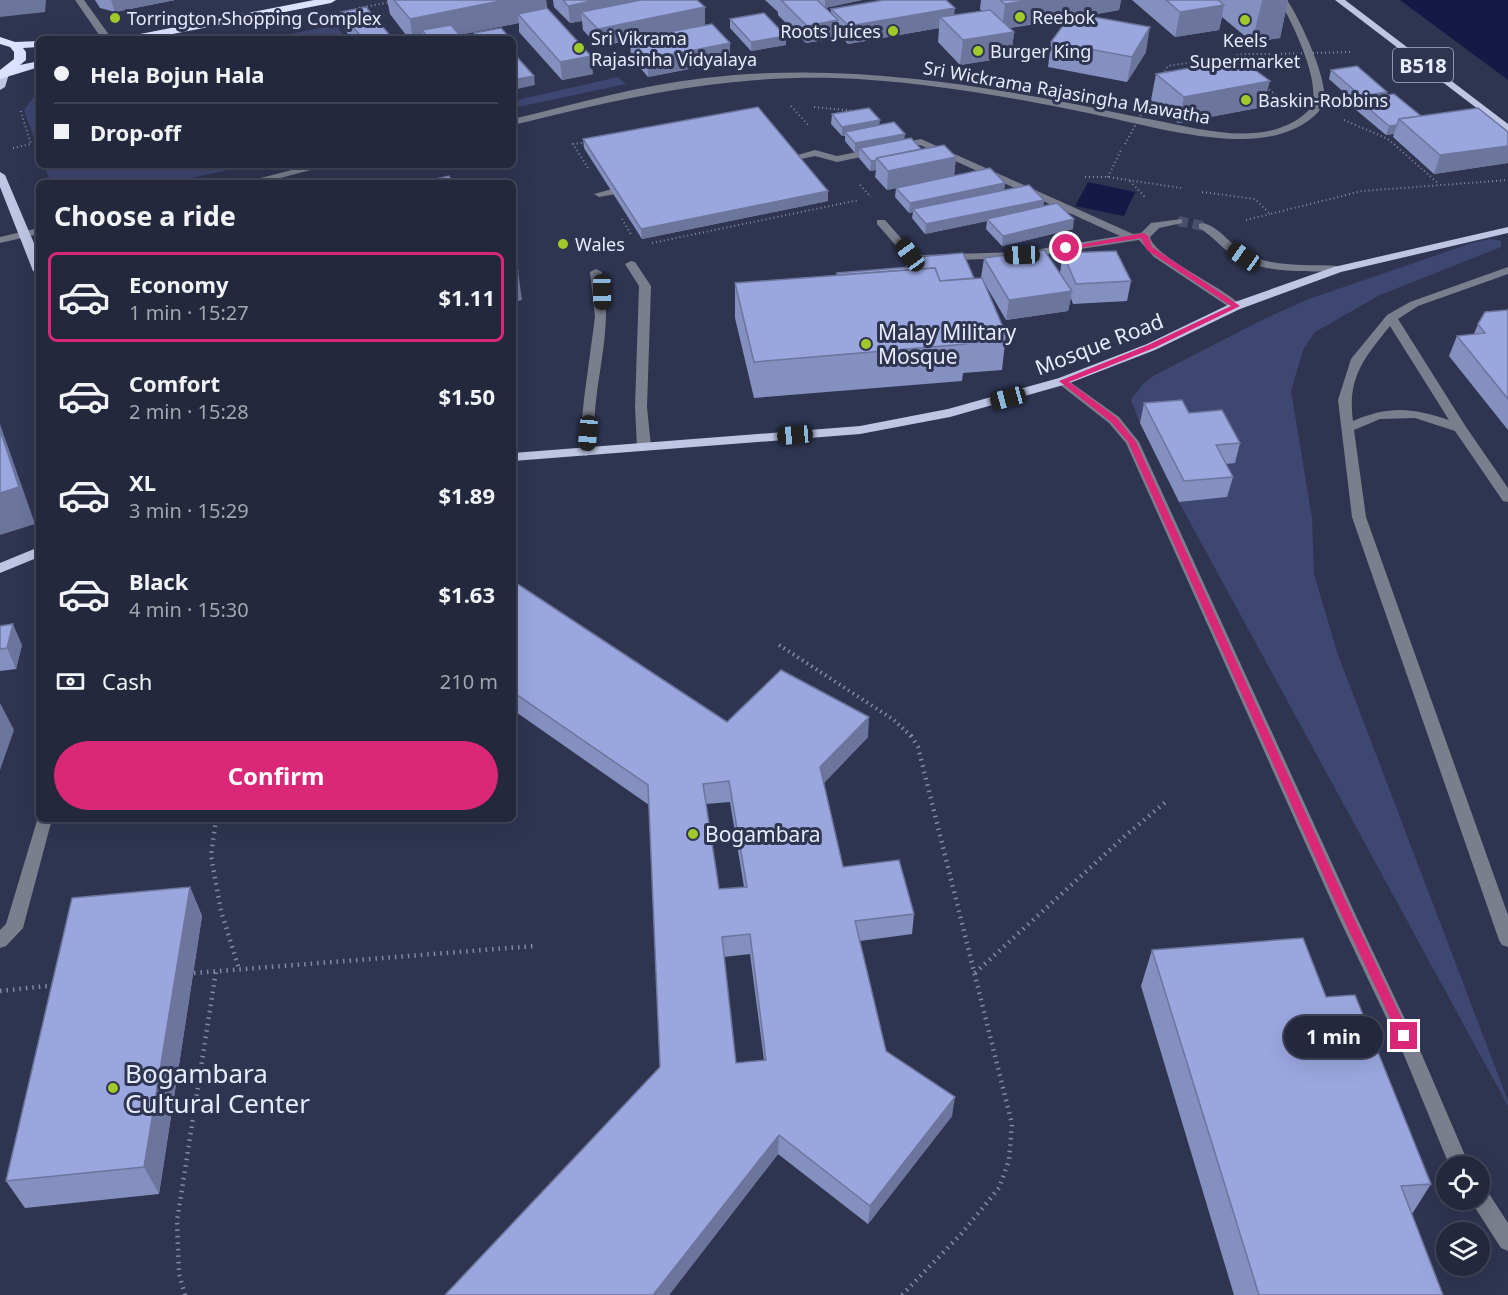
<!DOCTYPE html>
<meta charset="utf-8">
<style>
body{margin:0;font-family:"Noto Sans",sans-serif;background:#2b3044;color:#f1f3f6;height:100vh;display:flex;flex-direction:column;font-size:22px;white-space:nowrap}
*{box-sizing:border-box;margin:0}
p{font-size:20px;color:#a3a6b0}
.icon{flex:none;width:33px;height:33px;fill:none;stroke:currentColor;stroke-width:2;stroke-linecap:round;stroke-linejoin:round}
.map{position:relative;flex:1;overflow:hidden}
.drawer{position:absolute;left:36px;top:180px;width:480px;height:642px;display:flex;flex-direction:column;background:#23283d;border-radius:9px;box-shadow:0 6px 24px #0002,0 0 0 2px #404457}
.drawer>*{flex:none}
.banner{position:absolute;left:36px;top:36px;width:480px;height:132px;border-radius:9px;box-shadow:0 6px 24px #0002,0 0 0 2px #404457;display:grid;align-content:center;height:132px;padding:0 18px;background:#23283d}
.fabs{position:absolute;left:1436px;top:1156px;display:grid;gap:12px}
.fabs a{display:grid;place-items:center;width:54px;height:54px;border-radius:50%;background:#23283d;box-shadow:0 6px 24px #0002,0 0 0 2px #404457;font-size:30px}
.end{position:absolute;width:27px;height:27px;margin:-14px;border:8px solid #db2777;background:#fff;box-shadow:0 0 0 3px #fff}
.from{border-radius:50%}
.bubble{position:absolute;height:42px;border-radius:21px;background:#23283d;box-shadow:0 6px 24px #0002,0 0 0 2px #404457;font-size:20px;font-weight:700;line-height:42px;text-align:center}
.car{position:absolute;width:18px;height:36px;margin:-18px -9px;border-radius:8px;box-shadow:0 0 4px 2px #0007;background:linear-gradient(#222 24%,#8ab4d8 0 40%,#222 0 76%,#8ab4d8 0 86%,#222 0)}
.banner b{display:flex;align-items:center;gap:21px;height:57px;font-size:22px}
.banner b+b{border-top:2px solid #404457}
.banner i{width:15px;height:15px;background:#f1f3f6}
ul{padding:0;list-style:none}
li{display:flex;align-items:center;gap:18px;height:90px;margin:0 12px 9px;padding:0 6px;border:3px solid transparent;border-radius:9px}
li div{flex:1}
li b{display:block;font-size:22px}
li em{font-style:normal;font-weight:700}
li.current{border-color:#db2777}
li>.icon{width:54px;height:54px;stroke-width:1.5}
h2{padding:0 18px;font-size:27px;line-height:72px}
.pay{display:flex;align-items:center;gap:15px;height:66px;padding:0 18px;font-size:22px}
.pay p{margin-inline-start:auto}
.button{display:flex;gap:12px;margin-top:auto;padding:12px 18px}
.button a{flex:1;height:69px;border-radius:36px;background:#db2777;color:#fff;font-size:24px;font-weight:700;line-height:69px;text-align:center}
.map>svg:first-child{display:block}
.green{fill:#3e4772}
.water{fill:#141945}
.lines{fill:none;stroke-linecap:round;stroke-linejoin:round}
.minor-tunnel{stroke:#4a506b;stroke-width:10;stroke-dasharray:10 5;stroke-linecap:butt}
.path-far2{stroke:#848aa1;stroke-width:2;stroke-dasharray:1 3;stroke-linecap:butt}
.path-far1{stroke:#848aa1;stroke-width:4;stroke-dasharray:1.5 4;stroke-linecap:butt}
.path{stroke:#848aa1;stroke-width:4.5;stroke-dasharray:1.5 5;stroke-linecap:butt}
.minor{fill:#7b7f8d;fill-rule:evenodd}
.major{fill:#bec6e3;fill-rule:evenodd}
.highway{fill:#dbe2ff;fill-rule:evenodd}
.path-bridge{stroke:#848aa1;stroke-width:2;stroke-dasharray:1 3;stroke-linecap:butt}
.wall{fill:#8490c0;fill-rule:evenodd}
.shaded-wall{fill:#6c759c}
.building{fill:#9aa7df;stroke:#6c759c;stroke-width:1.5;fill-rule:evenodd}
.route{fill:#db2777}
.poi-dot{fill:#a0c92b;stroke:#2f3551;stroke-width:2}
.labels{text-anchor:middle;dominant-baseline:central;stroke-width:6;stroke-linejoin:round;paint-order:stroke}
.far-poi-label{font-size:18px;fill:#e6ebfd;stroke:#2f3551;text-anchor:start}
.far-street-label{font-size:18px;fill:#e6ebfd;stroke:#2f3551}
.shield{fill:#2f3551;stroke:#afb4c9;stroke-width:1.5}
.shield-label{font-size:20px;font-weight:bold;fill:#e6ebfd}
.poi-label{font-size:21px;fill:#e6ebfd;stroke:#2f3551;text-anchor:start}
.street-label{font-size:21px;fill:#e6ebfd;stroke:#2f3551}
.near-poi-label{font-size:26px;fill:#e6ebfd;stroke:#2f3551;text-anchor:start}
</style>
<div class="map">
<svg width="1508" height="1295" viewBox="0 0 1508 1295">
<rect width="100%" height="100%" fill="#2f3551"/>
<g class="green">
<path d="M336 25 346 39H264Z"/>
<path d="M618 77 626 84 513 108V101Z"/>
<path d="M39 90V151L24 110Z"/>
<path d="M44 165H251L168 183H51Z"/>
<path d="M1490 239 1501 241V247L1380 295 1315 332 1303 350 1291 391 1312 518 1314 574 1337 652 1508 1101V1106L1179 502 1227 497 1210 465 1234 463 1140 423 1131 400 1141 386 1153 376 1264 319 1309 299 1475 242Z"/>
</g>
<g class="water">
<path d="M1400 0H1508V80Z"/>
<path d="M1088 182 1135 192 1124 216 1075 206Z"/>
</g>
<g class="lines">
<path class="minor-tunnel" d="M1178 221 1203 226"/>
<g class="path-far2">
<path d="M359 8 390 2"/>
<path d="M1227 57 1234 62"/>
<path d="M1163 75 1168 66 1245 54H1273"/>
<path d="M1266 87 1281 99"/>
<path d="M791 106 808 125"/>
<path d="M814 107 855 111"/>
<path d="M1344 120 1388 139 1439 184"/>
<path d="M13 148 31 144 20 109"/>
<path d="M588 168 573 144 589 142"/>
<path d="M1085 177H1108L1181 188"/>
<path d="M1108 177 1122 148"/>
<path d="M1130 181 1145 197"/>
<path d="M860 185 871 197"/>
<path d="M1202 192 1255 199 1270 214 1362 191 1508 180"/>
<path d="M622 219 632 236"/>
<path d="M1246 220 1270 214"/>
<path d="M652 243 859 200"/>
</g>
<path class="path-far1" d="M779 645 894 720 911 736"/>
<g class="path">
<path d="M216 819 211 856 221 911 239 969"/>
<path d="M194 973 534 946"/>
<path d="M975 973 1126 835 1168 800"/>
<path d="M0 991 56 985"/>
<path d="M185 1295 179 1274 177 1221 216 971"/>
<path d="M902 1295 961 1234 999 1188 1009 1160 1012 1124 918 747 910 734"/>
</g>
<g class="minor">
<path d="M75 0H84L112 39H102Z"/>
<path d="M1279 0H1287C1300 19 1328 79 1324 101 1323 107 1318 113 1313 117 1294 134 1263 140 1237 139 1188 138 1137 123 1088 113 1005 96 920 81 835 78 721 75 623 98 513 125V119C576 104 640 85 705 78 822 64 938 78 1053 100 1087 106 1120 114 1154 120 1201 129 1266 149 1307 112 1328 93 1291 20 1279 0Z"/>
<path d="M921 139 1133 234 1141 233 1151 223 1182 219V223L1159 228 1150 237C1154 257 1225 288 1242 306L1240 309H1232L1154 257 1139 240 1022 258 923 261 906 257 877 224V220H885L914 253 923 255 1022 252 1120 236 920 145 837 162 815 156 792 161 787 158 815 150 837 156Z"/>
<path d="M311 165H330L261 183H242Z"/>
<path d="M612 189 616 190V194L599 197 594 194Z"/>
<path d="M1203 223C1221 228 1229 244 1245 253 1272 268 1308 264 1338 266L1344 269 1338 272C1306 271 1265 274 1236 257 1222 249 1213 236 1199 228V224Z"/>
<path d="M39 228V234L0 243V237Z"/>
<path d="M631 261 635 262 651 286 647 407 651 447 644 451 637 447 635 407 639 286 625 264Z"/>
<path d="M1508 267V274L1418 306 1398 319 1466 427 1508 488V502L1503 501 1455 431 1415 418 1380 419 1354 430 1366 517 1508 915V947L1502 945 1499 940 1352 517 1338 400 1351 359 1387 315 1410 302ZM1390 326 1449 420C1412 408 1390 405 1353 421 1347 378 1364 358 1390 326Z"/>
<path d="M596 269 602 272C611 313 603 351 597 392 594 412 594 432 593 452L586 456 579 452 584 399 595 317 590 272Z"/>
<path d="M1063 377 1119 417 1139 442 1357 918 1422 1055 1470 1167H1450L1404 1055 1339 918 1126 443 1109 423 1059 384 1057 381 1059 378Z"/>
<path d="M39 814V819H52L23 928 6 946 0 948V930L6 924Z"/>
<path d="M1479 1186 1486 1189 1508 1223V1251L1501 1248 1472 1203 1471 1200H1479Z"/>
</g>
<g class="major">
<path d="M1335 0H1345L1508 124V132Z"/>
<path d="M4 71 9 74 5 87 0 90V73Z"/>
<path d="M0 172 5 175 39 255V274L33 271 0 187Z"/>
<path d="M1508 227V233L1341 272 1240 309 1155 350 1067 384 950 417 860 434 513 461V453L860 426 948 409 1059 378 1147 344 1232 303 1334 267Z"/>
<path d="M39 547V557L0 573V563Z"/>
</g>
<g class="highway">
<path d="M314 0H336L331 3 147 39H124L130 36Z"/>
<path d="M0 37 15 42 39 41V47L23 48 26 52V60L20 65 39 61V67L0 79V70L14 59V52L10 47 0 44Z"/>
</g>
<g class="path-bridge">
<path d="M1273 54 1350 52"/>
<path d="M1125 144 1148 102"/>
</g>
</g>
<g class="wall">
<path d="M95 0H175L115 12 100 8Z"/>
<path d="M387 0H546L547 8 593 74 562 80 519 32V23L459 35 463 39H409L390 14Z"/>
<path d="M553 0H697L705 25 730 61 648 77 631 57 630 40 599 47 583 30 582 21 570 23 554 7Z"/>
<path d="M765 0H862L825 8 831 13V9L954 15 982 11 980 9 981 0H1121L1119 10 1086 16 1146 52 1127 82 1048 67 1051 42 1068 19 1009 28 1014 32 1011 57 960 65 938 42 939 28 848 44 838 33 837 38 806 43 778 15V12Z"/>
<path d="M1132 0H1288L1280 38 1252 42 1222 17 1219 30 1175 37Z"/>
<path d="M341 12 393 39H352L345 30Z"/>
<path d="M730 19 786 45 751 51 730 28Z"/>
<path d="M1331 70 1387 92 1386 95 1421 116 1508 132V163L1434 174 1393 137 1394 134 1386 135 1355 109 1357 104 1329 79Z"/>
<path d="M1156 74 1263 107 1178 123 1151 100Z"/>
<path d="M832 114 879 125 921 149 956 157 954 176 1005 183 1004 190 1044 200 1043 207 1073 229 1002 246 986 229 987 221 925 234 912 218 913 212 909 213 895 197 896 188 887 190 875 177 876 170 870 171 859 158V152L855 153 845 141V136H842L831 124Z"/>
<path d="M583 139 828 191V201L642 239 584 148Z"/>
<path d="M1063 253 1131 281 1127 301 1073 304 1071 298 1068 311 1006 320 985 284 1006 334 1002 370 963 373 962 381 754 398 735 318V283L837 275V273L906 268V258L974 278H981L984 258 1060 273Z"/>
<path d="M1508 310V430L1449 356 1457 336 1474 334 1478 324Z"/>
<path d="M1144 403 1189 413 1240 443 1235 463 1226 464 1233 477 1227 497 1179 502 1140 423Z"/>
<path d="M513 581 727 722 868 737 824 783 843 867 914 914 912 934 860 941 886 1051 952 1116 868 1224 778 1154 669 1295H445L660 1067 649 805 513 710ZM730 802 744 887 719 889 706 804ZM750 954 764 1060 736 1063 724 957Z"/>
<path d="M0 626 22 645 16 669 0 671Z"/>
<path d="M190 887 202 916 159 1194 25 1208 6 1181Z"/>
<path d="M1152 950 1326 997 1431 1184 1412 1214 1443 1295H1234L1141 986Z"/>
</g>
<g class="shaded-wall">
<path d="M0 0H46L45 12 0 17Z"/>
<path d="M111 0H175L115 12Z"/>
<path d="M505 0H546L548 17 518 14 519 23 439 39 422 30 423 39H413L410 19Z"/>
<path d="M596 0H666L581 12 582 21 570 23 568 6Z"/>
<path d="M825 0H862L825 8Z"/>
<path d="M1031 0H1121L1119 10 1002 29 1005 4Z"/>
<path d="M1263 0H1288L1280 38 1252 42 1262 1Z"/>
<path d="M1224 5 1219 30 1175 37 1180 12Z"/>
<path d="M705 7V25L630 39V40L599 47 598 29Z"/>
<path d="M955 8 953 25 940 17 939 28 848 44 849 26Z"/>
<path d="M838 20 837 38 806 43 807 26Z"/>
<path d="M1150 27 1146 52 1127 82 1132 57Z"/>
<path d="M1014 32 1011 57 960 65 963 40Z"/>
<path d="M786 36V45L751 51V42Z"/>
<path d="M730 43V61L648 77V59Z"/>
<path d="M591 56 593 74 562 80 560 62Z"/>
<path d="M534 76 535 85 513 90V80Z"/>
<path d="M1270 81 1263 107 1178 123 1184 97Z"/>
<path d="M1387 92 1385 102 1359 100 1361 96Z"/>
<path d="M880 120 879 129 845 132V136H842V127Z"/>
<path d="M1397 125 1394 134 1386 135 1389 126Z"/>
<path d="M905 134 904 143 860 148 859 152 855 153V143Z"/>
<path d="M1508 146V163L1434 174 1440 155Z"/>
<path d="M956 157 954 176 887 190 888 171Z"/>
<path d="M876 160V170L870 171 871 161Z"/>
<path d="M1005 183 1004 193 913 209V212L909 213 910 203Z"/>
<path d="M828 191V201L642 239 641 229Z"/>
<path d="M1044 200 1043 209 987 219V221L925 234 926 224Z"/>
<path d="M1074 219 1073 229 1002 246 1003 236Z"/>
<path d="M518 271 522 300 513 302V273Z"/>
<path d="M1072 291 1068 311 1006 320 1009 300Z"/>
<path d="M0 424 35 524 0 535Z"/>
<path d="M13 624 22 645 16 669 7 648Z"/>
<path d="M0 703 14 730 0 770Z"/>
<path d="M869 717 868 737 819 788 820 767Z"/>
<path d="M190 887 202 916 159 1194 144 1167Z"/>
<path d="M955 1097 952 1116 868 1224 870 1206Z"/>
<path d="M779 1135 778 1154 669 1295H653Z"/>
</g>
<g class="building">
<path d="M394 0H505L410 19Z"/>
<path d="M563 0H596L568 6Z"/>
<path d="M641 0H697L705 7 598 29 581 12Z"/>
<path d="M781 0H817L838 20 807 26Z"/>
<path d="M884 0H946L955 8 849 26 831 9Z"/>
<path d="M1000 0H1031L1005 4Z"/>
<path d="M1166 0H1218L1224 5 1180 12Z"/>
<path d="M366 7 393 39H363L341 12Z"/>
<path d="M547 8 591 56 560 62 518 14Z"/>
<path d="M990 10 1014 32 963 40 940 17Z"/>
<path d="M764 13 786 36 751 42 730 19Z"/>
<path d="M1072 13 1150 27 1132 57 1051 42Z"/>
<path d="M712 24 730 43 648 59 630 39Z"/>
<path d="M451 25 463 39H429L422 30Z"/>
<path d="M501 28 510 38 504 39H479L474 33Z"/>
<path d="M517 57 534 76 513 80V58Z"/>
<path d="M1240 59 1270 81 1184 97 1156 74Z"/>
<path d="M1357 66 1387 92 1361 96 1331 70Z"/>
<path d="M1394 94 1421 116 1399 119 1397 125 1389 126 1358 99Z"/>
<path d="M758 107 828 191 641 229 583 139Z"/>
<path d="M869 108 880 120 842 127 832 114Z"/>
<path d="M1478 108 1508 132V146L1440 155 1399 119Z"/>
<path d="M894 122 905 134 855 143 845 132Z"/>
<path d="M911 138 921 149 877 158 876 160 871 161 860 148Z"/>
<path d="M944 145 956 157 888 171 877 158Z"/>
<path d="M990 168 1005 183 910 203 896 188Z"/>
<path d="M449 176 453 183H417Z"/>
<path d="M1029 185 1044 200 926 224 913 209Z"/>
<path d="M1057 203 1074 219 1003 236 987 219Z"/>
<path d="M1044 250 1072 291 1009 300 984 258Z"/>
<path d="M1116 251 1131 281 1076 284 1063 253Z"/>
<path d="M963 253 974 278 940 281 935 268 837 275V273L910 267 906 258Z"/>
<path d="M513 263 518 271 513 273Z"/>
<path d="M935 268 940 281 982 278 1006 334 963 337 966 344 754 362 735 283Z"/>
<path d="M1508 310V399L1457 336 1485 333 1478 324 1485 312Z"/>
<path d="M1182 400 1189 413 1222 410 1240 443 1216 445 1233 477 1184 481 1144 403Z"/>
<path d="M0 430 19 487 0 493Z"/>
<path d="M513 581 727 722 781 670 869 717 820 767 843 867 899 860 914 914 855 921 886 1051 955 1097 870 1206 779 1135 653 1295H445L660 1067 648 785 513 692ZM729 781 747 887 719 889 703 784ZM750 934 766 1060 736 1063 722 937Z"/>
<path d="M13 624 7 648 0 649V626Z"/>
<path d="M190 887 144 1167 6 1181 72 898Z"/>
<path d="M1303 938 1326 997 1355 995 1431 1184 1401 1186 1443 1295H1259L1152 950Z"/>
</g>
<path class="route" d="M1144 233 1148 236 1152 247 1240 306 1154 348 1069 382 1117 418 1136 442 1344 897 1410 1036 1404 1041 1400 1039 1333 897 1128 442 1111 422 1059 381 1148 345 1231 306 1147 250 1141 238 1066 250 1062 248Z"/>
<g class="poi-dot">
<circle cx="1020" cy="17" r="6"/>
<circle cx="115" cy="18" r="6"/>
<circle cx="1245" cy="20" r="6"/>
<circle cx="893" cy="31" r="6"/>
<circle cx="579" cy="48" r="6"/>
<circle cx="978" cy="51" r="6"/>
<circle cx="1246" cy="100" r="6"/>
<circle cx="563" cy="244" r="6"/>
<circle cx="866" cy="344" r="6"/>
<circle cx="693" cy="834" r="6"/>
<circle cx="113" cy="1088" r="6"/>
</g>
<g class="labels">
<g class="far-poi-label">
<text x="1032" y="17">Reebok</text>
<text x="127" y="18">Torrington Shopping Complex</text>
<text x="881" y="31" text-anchor="end">Roots Juices</text>
<text x="591" y="38">Sri Vikrama<tspan x="591" dy="21">Rajasinha Vidyalaya</tspan></text>
<text x="1245" y="40" text-anchor="middle">Keels<tspan x="1245" dy="21">Supermarket</tspan></text>
<text x="990" y="51">Burger King</text>
<text x="1258" y="100">Baskin-Robbins</text>
<text x="575" y="244">Wales</text>
</g>
<g class="far-street-label">
<text transform="translate(1067 92) rotate(10)">Sri Wickrama Rajasingha Mawatha</text>
</g>
<rect class="shield" x="1393" y="48" width="60" height="34" rx="4.5"/>
<g class="shield-label">
<text x="1423" y="65">B518</text>
</g>
<g class="poi-label">
<text x="878" y="332">Malay Military<tspan x="878" dy="24">Mosque</tspan></text>
<text x="705" y="834">Bogambara</text>
</g>
<g class="street-label">
<text transform="translate(1099 344) rotate(-21)">Mosque Road</text>
</g>
<g class="near-poi-label">
<text x="125" y="1073">Bogambara<tspan x="125" dy="30">Cultural Center</tspan></text>
</g>
</g>
</svg>
<div class="fabs">
<a><svg class="icon" aria-label="locate" viewBox="0 0 24 24"><circle cx="12" cy="12" r="6"/><path d="M12 2v4M12 18v4M2 12h4M18 12h4"/></svg></a>
<a><svg class="icon" aria-label="layers" viewBox="0 0 24 24"><path d="M12 4l9 5-9 5-9-5zM3 14l9 5 9-5"/></svg></a>
</div>
<i class="end from" style="left:1066px;top:248px"></i>
<i class="end" style="left:1404px;top:1036px"></i>
<div class="bubble" style="left:1284px;top:1016px;width:99px">1 min</div>
<i class="car" style="left:910px;top:255px;rotate:324deg"></i>
<i class="car" style="left:1022px;top:255px;rotate:268deg"></i>
<i class="car" style="left:1244px;top:257px;rotate:305deg"></i>
<i class="car" style="left:602px;top:292px;rotate:179deg"></i>
<i class="car" style="left:1008px;top:398px;rotate:255deg"></i>
<i class="car" style="left:588px;top:433px;rotate:185deg"></i>
<i class="car" style="left:795px;top:435px;rotate:265deg"></i>
<div class="banner">
<b><i class="from"></i>Hela Bojun Hala</b>
<b><i></i>Drop-off</b>
</div>
<section class="drawer">
<h2>Choose a ride</h2>
<ul>
<li class="current"><svg class="icon" aria-label="car" viewBox="0 0 24 24"><path d="M5 17H2v-5l4-1 3-4h7l3 4 3 1v5h-3M9 17h6M6 11h13"/><circle cx="7" cy="17" r="2"/><circle cx="17" cy="17" r="2"/></svg><div><b>Economy</b><p>1 min · 15:27</p></div><em>$1.11</em></li>
<li><svg class="icon" aria-label="car" viewBox="0 0 24 24"><path d="M5 17H2v-5l4-1 3-4h7l3 4 3 1v5h-3M9 17h6M6 11h13"/><circle cx="7" cy="17" r="2"/><circle cx="17" cy="17" r="2"/></svg><div><b>Comfort</b><p>2 min · 15:28</p></div><em>$1.50</em></li>
<li><svg class="icon" aria-label="car" viewBox="0 0 24 24"><path d="M5 17H2v-5l4-1 3-4h7l3 4 3 1v5h-3M9 17h6M6 11h13"/><circle cx="7" cy="17" r="2"/><circle cx="17" cy="17" r="2"/></svg><div><b>XL</b><p>3 min · 15:29</p></div><em>$1.89</em></li>
<li><svg class="icon" aria-label="car" viewBox="0 0 24 24"><path d="M5 17H2v-5l4-1 3-4h7l3 4 3 1v5h-3M9 17h6M6 11h13"/><circle cx="7" cy="17" r="2"/><circle cx="17" cy="17" r="2"/></svg><div><b>Black</b><p>4 min · 15:30</p></div><em>$1.63</em></li>
</ul>
<div class="pay"><svg class="icon" aria-label="cash" viewBox="0 0 24 24"><path d="M3 7h18v10H3z"/><circle cx="12" cy="12" r="2"/></svg>Cash<p>210 m</p></div>
<div class="button"><a>Confirm</a></div>
</section>
</div>
